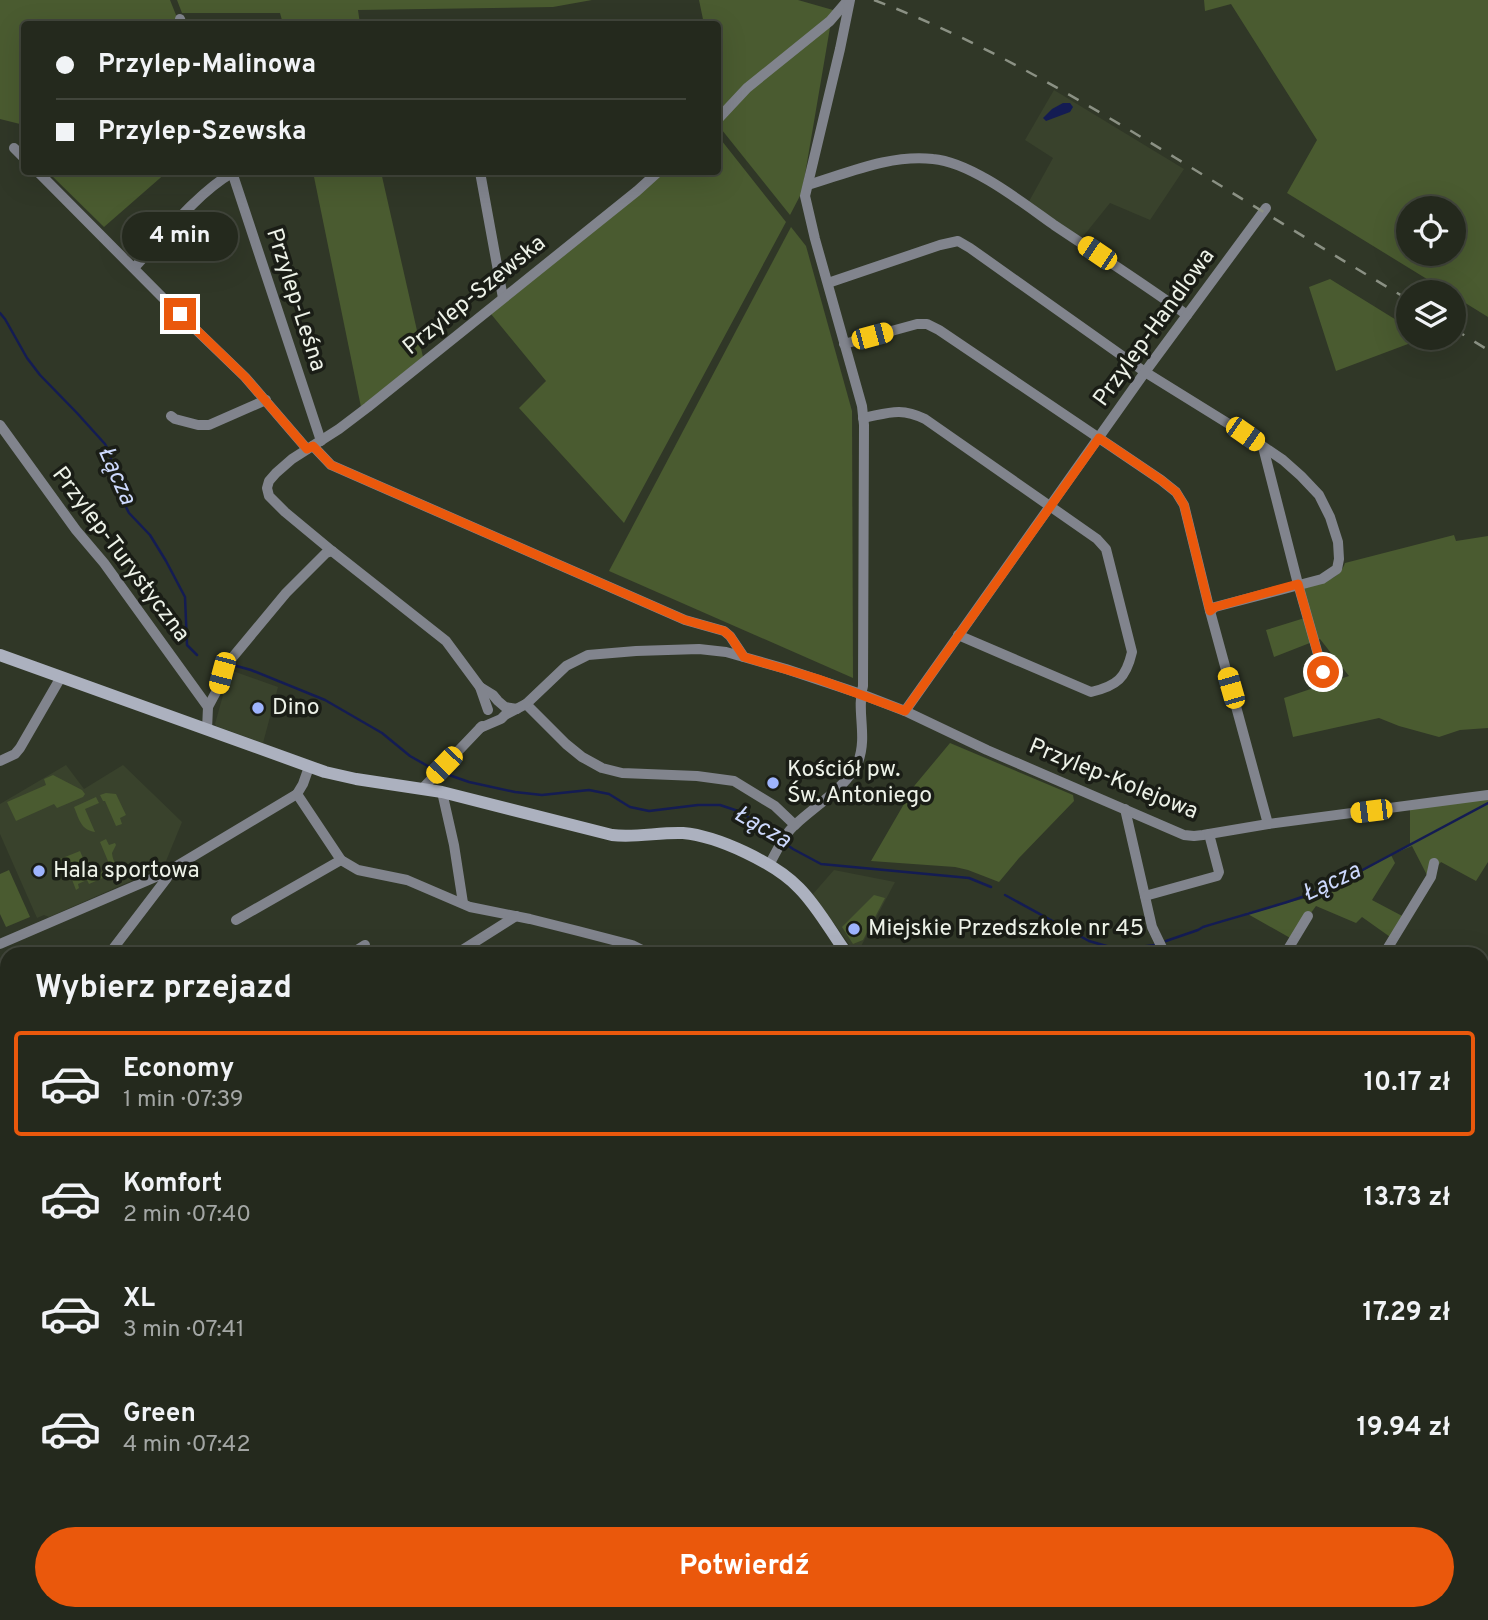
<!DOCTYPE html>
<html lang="pl">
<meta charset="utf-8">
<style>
body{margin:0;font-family:Overpass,sans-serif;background:#2c3126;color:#f1f3f6;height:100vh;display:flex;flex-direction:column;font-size:26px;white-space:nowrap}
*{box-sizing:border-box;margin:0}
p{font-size:23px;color:#a3a6a4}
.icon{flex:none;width:38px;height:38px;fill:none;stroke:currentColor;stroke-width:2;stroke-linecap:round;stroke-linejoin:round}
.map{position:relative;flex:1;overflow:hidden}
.side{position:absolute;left:0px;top:947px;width:1489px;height:674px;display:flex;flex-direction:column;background:#24291d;border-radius:21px 21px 0 0;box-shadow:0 7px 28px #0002,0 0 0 2px #41453b}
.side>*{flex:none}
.hud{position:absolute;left:21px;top:21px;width:700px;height:154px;border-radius:7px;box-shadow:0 7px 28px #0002,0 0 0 2px #41453b;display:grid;align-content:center;height:154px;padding:0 35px;background:#24291d}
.buttons{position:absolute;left:1396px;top:196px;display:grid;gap:14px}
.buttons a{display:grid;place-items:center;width:70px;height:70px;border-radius:50%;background:#24291d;box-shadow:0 7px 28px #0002,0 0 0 2px #41453b;font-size:35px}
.end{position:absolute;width:32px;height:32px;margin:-16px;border:9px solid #ea580c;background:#fff;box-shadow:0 0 0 4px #fff}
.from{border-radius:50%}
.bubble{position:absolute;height:49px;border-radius:24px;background:#24291d;box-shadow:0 7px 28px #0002,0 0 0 2px #41453b;font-size:23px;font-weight:700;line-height:49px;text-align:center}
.car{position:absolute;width:21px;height:42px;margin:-21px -10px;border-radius:9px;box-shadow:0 0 5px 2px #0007;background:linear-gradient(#f5c518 24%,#345 0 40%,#f5c518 0 76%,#345 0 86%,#f5c518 0)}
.hud b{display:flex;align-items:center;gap:24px;height:66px;font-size:26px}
.hud b+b{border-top:2px solid #41453b}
.hud i{width:18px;height:18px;background:#f1f3f6}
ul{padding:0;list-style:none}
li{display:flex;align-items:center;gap:21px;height:105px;margin:0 14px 10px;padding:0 21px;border:4px solid transparent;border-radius:7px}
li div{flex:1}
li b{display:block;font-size:26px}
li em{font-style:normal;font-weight:700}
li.on{border-color:#ea580c}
li>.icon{width:63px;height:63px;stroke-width:1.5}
h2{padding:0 35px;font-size:32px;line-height:84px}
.button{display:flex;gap:14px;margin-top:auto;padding:14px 35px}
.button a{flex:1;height:80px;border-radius:42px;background:#ea580c;color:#fff;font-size:28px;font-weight:700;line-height:80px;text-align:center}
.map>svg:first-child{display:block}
.built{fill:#39422c}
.green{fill:#4a5b30;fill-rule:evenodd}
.water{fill:#141c53}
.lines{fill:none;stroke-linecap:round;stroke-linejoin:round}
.stream{stroke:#141c53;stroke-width:2.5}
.street{stroke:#81848d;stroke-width:10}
.secondary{stroke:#acb1bf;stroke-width:12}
.rail{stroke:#8b9184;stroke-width:2.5;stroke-dasharray:12 12;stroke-linecap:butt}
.route{stroke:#ea580c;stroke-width:9}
.poi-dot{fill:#9eb4fd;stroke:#1a1d16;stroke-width:2.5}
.labels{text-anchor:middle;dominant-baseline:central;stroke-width:7;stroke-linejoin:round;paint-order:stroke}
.street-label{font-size:23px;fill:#edf2e8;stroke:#1a1d16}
.poi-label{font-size:23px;fill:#edf2e8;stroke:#1a1d16;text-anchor:start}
.water-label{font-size:24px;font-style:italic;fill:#cdd9fd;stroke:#1a1d16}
</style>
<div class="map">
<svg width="1488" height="1620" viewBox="0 0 1488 1620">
<rect width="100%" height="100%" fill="#303727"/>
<g class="built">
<path d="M1054 90 1184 169 1150 220 1110 203 1081 239 1027 205 1053 158 1025 140Z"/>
<path d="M230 670 278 687 263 743 216 726 215 724Z"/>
<path d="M66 765 84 789 123 765 182 822 166 861V866H159L151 870 149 873 49 917 44 915 37 918 0 834V804Z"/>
<path d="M834 870 895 882 857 954H856L813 894Z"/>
</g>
<g class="green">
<path d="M0 0H170L178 20 173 24H24V125L0 119Z"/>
<path d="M177 0H592L553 7 358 10 360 24H283L280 13H182Z"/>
<path d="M699 0H798L833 10 802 192 790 215 718 125 722 121 718 96V24H704Z"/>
<path d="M1204 0H1488V317L1454 296V292H1448L1287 193 1317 140 1231 4 1205 11ZM1409 208H1454V254H1409Z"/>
<path d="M718 136 786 222 624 523 519 408 546 381 491 314 662 172H718Z"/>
<path d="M48 172H167L104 227Z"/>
<path d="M313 172H381L423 357 361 407Z"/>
<path d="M791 227 806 246 852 411 853 678 609 571Z"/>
<path d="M1330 279 1406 326H1409V338H1424L1336 371 1309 287Z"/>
<path d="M1454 535 1456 541 1488 536V728L1460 730 1439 737 1399 726 1379 718 1293 737 1284 698 1349 676 1320 639 1274 657 1266 630 1311 616 1301 587C1317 583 1339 582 1345 563Z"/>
<path d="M950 743 1073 795 1074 801 1019 858 999 882 968 870 955 867 871 861 915 785Z"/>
<path d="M53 775 82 790 85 794 83 797 57 808 54 804 16 821 7 802 46 785 44 779Z"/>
<path d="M106 793 116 794 126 815 120 818 122 824 116 826 105 801H103L100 795Z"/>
<path d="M96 797 99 803 85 809 95 832C81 830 79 819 74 807Z"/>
<path d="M1488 797V862L1476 881 1441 862 1428 877 1412 846 1391 855 1395 863 1372 900 1406 918 1393 939 1362 917 1356 923 1316 906 1292 939 1246 913 1323 894 1410 844V806Z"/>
<path d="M106 839 109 845 115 843 116 845 112 853C113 862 116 866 124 868L113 873 100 842Z"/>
<path d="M80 851 91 877 102 872 105 877 89 884 87 880 78 884 79 888 76 890 71 877H69L60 859Z"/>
<path d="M9 870 30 917 6 927 0 914V874Z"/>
<path d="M874 895 885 898 863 940 853 944 842 927Z"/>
<path d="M1482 1047 1488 1051V1121L1482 1117Z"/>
<path d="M1482 1278 1488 1281V1620H1400L1395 1614H1482Z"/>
<path d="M7 1562V1614H223L218 1620H0V1566Z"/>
<path d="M255 1614H826L828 1620H250Z"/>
<path d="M1041 1614H1164L1167 1620H1045Z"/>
</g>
<path class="water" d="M1063 103H1070L1073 107 1070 112 1046 121 1043 118 1052 109Z"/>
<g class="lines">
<g class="stream">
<path d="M0 313 5 319 27 358 40 375 77 413 105 444 110 453 113 472 120 495 129 513 150 535 166 561 185 597 187 645 197 655"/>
<path d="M233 665 251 670 325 700 382 733 410 756 433 769"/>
<path d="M449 775 469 782 515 792 542 795 589 790 609 794 630 807 649 811 698 805H720L741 812 793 849 821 864 969 878 991 887"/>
<path d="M1005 895 1089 941 1110 947 1132 948 1155 945"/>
<path d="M1166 941 1198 930 1203 927C1248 913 1296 902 1340 882L1488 803"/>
<path d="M229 1620 234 1614"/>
</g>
<g class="street">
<path d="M180 19 182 24"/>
<path d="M718 119 747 88 830 21 848 0"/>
<path d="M14 148 24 158"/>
<path d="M38 172 163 298 245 377 307 449"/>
<path d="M232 172 321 441"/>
<path d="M480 172 503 298"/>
<path d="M808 185C848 173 891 154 933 159 971 162 1023 203 1054 225 1099 255 1144 284 1187 315"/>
<path d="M134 268C162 238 197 193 232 173"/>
<path d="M828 283 940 245 958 241 970 248 1145 372 1245 434 1283 460 1301 476 1319 495 1330 517 1338 542 1339 559 1337 569 1322 579 1215 607 1210 611"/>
<path d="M844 344 917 324H927L939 330 1161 480 1176 492 1184 505 1210 611 1268 824"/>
<path d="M171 416 175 419 198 425H209L266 400"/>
<path d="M863 418C889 413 900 407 925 419L1097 539 1106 549 1132 652C1126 678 1117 686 1091 692L958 635"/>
<path d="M0 425 76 530 104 563 208 707"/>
<path d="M313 446 331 465 685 620 724 631 730 636 744 657"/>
<path d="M1263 447 1298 584 1323 672"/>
<path d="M480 687 493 695 498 701 505 707 517 709"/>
<path d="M526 704 566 744 582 757 602 768 622 773 697 776 734 781 775 806 795 825"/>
<path d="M488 710 480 687 446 641 332 551 285 512 269 496 267 488 269 481 276 473 292 459 339 429 368 407 637 191 658 172"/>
<path d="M905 711 1145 372 1266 208"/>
<path d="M480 728 501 719 505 715 526 704 566 666 588 655 636 651 699 649 726 652 786 669 861 694 905 711 987 750 1184 835 1194 836 1203 835 1268 824 1488 795"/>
<path d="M207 730 208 707 216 692 222 673 232 658 286 593 326 553 332 551"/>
<path d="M0 761 15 754 20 748 61 677"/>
<path d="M422 789 482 726"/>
<path d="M442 792 454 845 463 903"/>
<path d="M297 794 341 860 358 870 407 880 470 907 530 919 578 931 632 945 650 954"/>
<path d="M1125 809 1152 927 1165 954"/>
<path d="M769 865C777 851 784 834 796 824 814 807 849 785 858 762 868 736 856 710 863 686L864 425 862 406 815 239 805 196 840 49 850 0"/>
<path d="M1145 896 1217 876 1219 872 1209 834"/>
<path d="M236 920 341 860"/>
<path d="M0 944 165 873 297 794 303 784 309 767"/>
<path d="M109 954 167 878 165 873"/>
<path d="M351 954 365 945"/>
<path d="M456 954 516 916"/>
<path d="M1285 954 1308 916"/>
<path d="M1384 954 1431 877 1434 863"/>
<path d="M1482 990 1488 980"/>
<path d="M0 1066 5 1078H7"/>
<path d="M1482 1137 1488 1127"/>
<path d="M0 1267 7 1262"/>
<path d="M459 1620 464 1614"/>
<path d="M980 1620V1614"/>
</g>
<g class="secondary">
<path d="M0 655 325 772 356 779 442 792 612 835C636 838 659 832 683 833 718 836 775 863 799 888 818 907 831 932 847 954"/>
<path d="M1482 1268 1488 1271"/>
</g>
<g class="rail">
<path d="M874 0C980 40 1077 98 1174 157 1252 205 1330 253 1409 300"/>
<path d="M1454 329 1488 350"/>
</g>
</g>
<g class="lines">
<path class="route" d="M180 314 245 377 307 449 313 446 331 465 685 620 724 631 730 636 744 657 818 679 905 711 1099 438 1161 480 1176 492 1184 505 1210 611 1215 607 1298 584 1323 672"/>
</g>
<g class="poi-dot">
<circle cx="258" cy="708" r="7"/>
<circle cx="773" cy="783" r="7"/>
<circle cx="39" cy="871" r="7"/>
<circle cx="854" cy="929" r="7"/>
</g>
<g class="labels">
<g class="street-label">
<text transform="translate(475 296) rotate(-39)">Przylep-Szewska</text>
<text transform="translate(295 300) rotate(72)">Przylep-Leśna</text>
<text transform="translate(1155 328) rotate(-54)">Przylep-Handlowa</text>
<text transform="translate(120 555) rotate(53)">Przylep-Turystyczna</text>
<text transform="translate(1113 780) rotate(22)">Przylep-Kolejowa</text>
</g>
<g class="poi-label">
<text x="272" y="708">Dino</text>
<text x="787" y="770">Kościół pw.<tspan x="787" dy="26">Św. Antoniego</tspan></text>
<text x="53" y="871">Hala sportowa</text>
<text x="868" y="929">Miejskie Przedszkole nr 45</text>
</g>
<g class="water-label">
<text transform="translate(116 476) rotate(66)">Łącza</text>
<text transform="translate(762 828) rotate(30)">Łącza</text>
<text transform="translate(1332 883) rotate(-25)">Łącza</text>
</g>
</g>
</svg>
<div class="buttons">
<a><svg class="icon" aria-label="locate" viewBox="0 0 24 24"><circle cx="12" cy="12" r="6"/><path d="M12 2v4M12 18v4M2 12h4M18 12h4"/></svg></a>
<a><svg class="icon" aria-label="layers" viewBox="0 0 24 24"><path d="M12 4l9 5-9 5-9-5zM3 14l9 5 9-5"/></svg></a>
</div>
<i class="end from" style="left:1323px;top:672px"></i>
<i class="end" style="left:180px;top:314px"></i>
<div class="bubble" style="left:122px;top:212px;width:116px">4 min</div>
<i class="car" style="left:1097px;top:253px;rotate:304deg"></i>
<i class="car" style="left:872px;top:336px;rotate:75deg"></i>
<i class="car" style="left:1245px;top:434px;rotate:125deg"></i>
<i class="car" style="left:222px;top:673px;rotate:195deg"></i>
<i class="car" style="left:1231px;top:688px;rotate:344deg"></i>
<i class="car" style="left:444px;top:765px;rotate:224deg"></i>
<i class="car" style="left:1371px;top:811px;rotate:263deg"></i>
<div class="hud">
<b><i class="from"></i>Przylep-Malinowa</b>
<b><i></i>Przylep-Szewska</b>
</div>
<section class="side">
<h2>Wybierz przejazd</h2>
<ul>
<li class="on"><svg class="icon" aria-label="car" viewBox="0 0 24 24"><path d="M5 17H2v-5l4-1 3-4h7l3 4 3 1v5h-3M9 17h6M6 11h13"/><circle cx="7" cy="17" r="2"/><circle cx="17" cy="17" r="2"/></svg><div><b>Economy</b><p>1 min · 07:39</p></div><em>10.17 zł</em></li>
<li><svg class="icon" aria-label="car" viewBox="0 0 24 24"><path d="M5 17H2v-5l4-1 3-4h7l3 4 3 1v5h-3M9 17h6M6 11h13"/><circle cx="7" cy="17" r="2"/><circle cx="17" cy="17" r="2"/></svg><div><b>Komfort</b><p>2 min · 07:40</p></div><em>13.73 zł</em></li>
<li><svg class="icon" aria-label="car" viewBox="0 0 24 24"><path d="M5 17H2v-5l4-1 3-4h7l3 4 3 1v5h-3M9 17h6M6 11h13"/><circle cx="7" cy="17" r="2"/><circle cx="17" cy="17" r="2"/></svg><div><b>XL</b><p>3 min · 07:41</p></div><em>17.29 zł</em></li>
<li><svg class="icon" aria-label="car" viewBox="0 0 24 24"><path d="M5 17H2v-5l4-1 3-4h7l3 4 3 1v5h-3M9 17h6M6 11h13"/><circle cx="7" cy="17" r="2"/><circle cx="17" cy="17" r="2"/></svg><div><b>Green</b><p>4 min · 07:42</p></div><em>19.94 zł</em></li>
</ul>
<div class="button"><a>Potwierdź</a></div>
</section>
</div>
